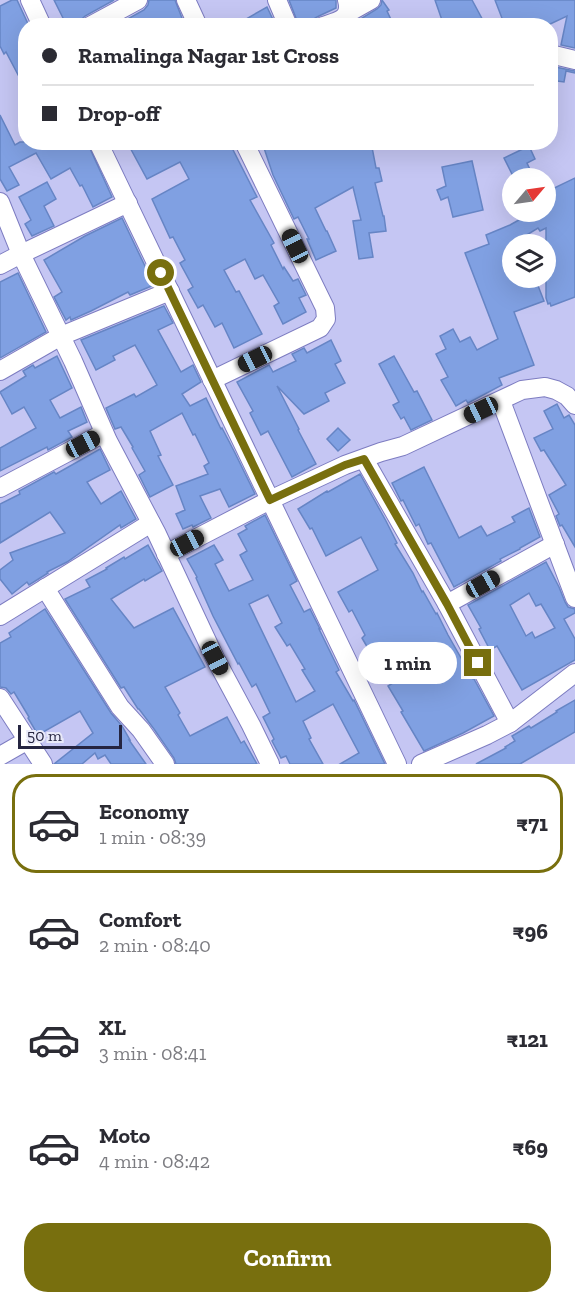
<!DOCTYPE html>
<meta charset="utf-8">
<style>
body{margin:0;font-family:"Zilla Slab",serif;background:#f7f7f7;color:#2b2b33;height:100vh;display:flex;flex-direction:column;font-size:22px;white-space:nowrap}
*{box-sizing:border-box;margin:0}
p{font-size:20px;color:#7c7c81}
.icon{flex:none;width:33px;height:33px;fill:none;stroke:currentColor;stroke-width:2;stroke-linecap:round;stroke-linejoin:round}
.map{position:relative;height:764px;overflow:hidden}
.panel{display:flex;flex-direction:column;background:#fff;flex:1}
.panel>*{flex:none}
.hud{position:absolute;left:18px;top:18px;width:540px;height:132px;border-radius:24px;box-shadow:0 6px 24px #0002;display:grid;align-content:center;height:132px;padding:0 24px;background:#fff}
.needle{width:39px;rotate:61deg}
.buttons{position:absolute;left:502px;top:168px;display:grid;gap:12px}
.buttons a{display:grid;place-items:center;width:54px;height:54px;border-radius:50%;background:#fff;box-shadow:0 6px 24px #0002;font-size:30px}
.scale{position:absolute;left:18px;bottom:15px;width:104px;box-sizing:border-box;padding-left:6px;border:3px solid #252541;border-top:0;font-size:16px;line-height:21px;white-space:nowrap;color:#252541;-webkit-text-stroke:4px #e9eaf9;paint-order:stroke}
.end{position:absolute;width:27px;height:27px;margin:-14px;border:8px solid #786f0e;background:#fff;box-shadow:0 0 0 3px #fff}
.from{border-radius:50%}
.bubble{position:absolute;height:42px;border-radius:21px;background:#fff;box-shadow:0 6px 24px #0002;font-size:20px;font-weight:800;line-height:42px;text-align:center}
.car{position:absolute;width:18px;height:36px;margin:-18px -9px;border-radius:8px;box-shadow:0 0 4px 2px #0007;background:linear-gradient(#222 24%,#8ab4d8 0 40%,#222 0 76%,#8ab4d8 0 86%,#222 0)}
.hud b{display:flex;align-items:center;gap:21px;height:57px;font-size:22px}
.hud b+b{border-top:2px solid #e1e1e2}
.hud i{width:15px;height:15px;background:#2b2b33}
ul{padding:10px 0 0;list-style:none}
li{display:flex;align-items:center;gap:18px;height:99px;margin:0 12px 9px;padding:0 12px;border:3px solid transparent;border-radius:24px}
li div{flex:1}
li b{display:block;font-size:22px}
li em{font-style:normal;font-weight:800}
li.active{border-color:#786f0e}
li>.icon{width:54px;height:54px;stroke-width:1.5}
.cta{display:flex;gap:12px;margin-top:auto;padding:12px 24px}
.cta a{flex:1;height:69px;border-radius:24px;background:#786f0e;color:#fff;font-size:24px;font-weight:800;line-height:69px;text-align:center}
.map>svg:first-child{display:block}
.building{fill:#80a0e2;stroke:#6685c5;stroke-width:1.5;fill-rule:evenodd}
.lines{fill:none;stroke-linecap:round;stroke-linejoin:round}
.minor-casing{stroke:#7d7cc1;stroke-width:20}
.minor{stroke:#fff;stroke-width:18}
.route{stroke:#786f0e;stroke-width:8}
</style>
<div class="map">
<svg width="575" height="764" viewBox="0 0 575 764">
<rect width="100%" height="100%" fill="#c5c6f3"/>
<g class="building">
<path d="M12 0H17L29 26H26V90L6 52 4 54 0 46V6Z"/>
<path d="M54 0H114L85 16 81 20 79 26H67Z"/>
<path d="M149 0H175L185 26H115L144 10 148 5Z"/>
<path d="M289 0H336V8L319 16 315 18 313 22 306 26H299Z"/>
<path d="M382 0 389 10 387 11 394 26H353L354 23 377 9 381 5Z"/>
<path d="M435 0H472L486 26H444Z"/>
<path d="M495 0H575V48L561 45 567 16 546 26H505Z"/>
<path d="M267 7 276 26H234Z"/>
<path d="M550 66 575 71V73L566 71 564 82 550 80Z"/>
<path d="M0 115 15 145 20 142H87L112 197 93 207 82 185 80 186 70 168 51 179 36 153 9 167 19 185 7 191 0 179Z"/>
<path d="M127 142H229L257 197 250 200 274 243 271 245 283 269 284 267 293 281 298 279 306 295 299 298 306 312 283 324 274 306 279 303 263 275 255 279 245 259 224 270 236 292 239 291 262 334 234 348 222 323 215 327 203 305 198 308 188 290 193 287 180 263 185 260 173 237 170 238 152 199 189 179 180 162 147 179Z"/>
<path d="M262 142H371L376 168H379L382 181 375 183 383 216H384L386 231 369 233 373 257 359 259 353 221 361 220 353 187 315 208 326 231H327L336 251 316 260 307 239H309L298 217 294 219 273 175Z"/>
<path d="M529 146 535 159 527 163 534 178H514L504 158Z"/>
<path d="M472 161 483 210 453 217 448 197 441 200 437 190 446 186 442 167Z"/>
<path d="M575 178V297L551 306 550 303 548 304 546 298V228L540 231 538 228 520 239 522 244H513V278H535L544 301 514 312 534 365 499 378 502 385 468 403 466 400 456 406 441 380 448 377 436 354 446 349 440 336 453 329 460 342 470 337 477 350 498 339 465 253 489 244 486 235 510 225 533 212H546V192Z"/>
<path d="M47 182 56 199 44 206 54 226 32 236 25 224 31 220 19 197Z"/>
<path d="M122 218 154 285 130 295 128 292 91 311 71 320 70 317 66 320 54 297 62 292 44 260 85 236Z"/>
<path d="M18 273 46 332 0 358V282Z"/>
<path d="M164 306 173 323 158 330 181 372 193 365 201 382 182 394 190 406 206 398 221 429 222 428 234 451 255 494 229 507 220 489 200 496 211 518 193 527 192 525 183 529 176 514 185 510 176 486 208 474 204 466 209 463 195 434 193 435 182 413 150 431 161 455 158 456 173 485 150 497 139 475 145 471 132 448 133 447 121 427 115 429 106 408 134 394 136 397 157 385 135 345 113 356 115 360 96 370 81 340Z"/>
<path d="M331 340 341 361 335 364 345 383 325 393 329 401 304 414 277 386 299 429 298 430 316 464 292 477 268 431 261 435 250 413 253 411 237 382 269 365 273 372 296 361 292 354 304 348 307 353Z"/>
<path d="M57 356 72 388 50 400 60 418 81 407 87 422 68 431 72 437 48 450 47 447 0 471V448L36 428 24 407 12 414 0 392 26 376 23 371 33 365 35 368Z"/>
<path d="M394 356 414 392 417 391 432 420 411 430 404 417 401 419 393 405 399 402 379 364Z"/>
<path d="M557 404 564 418 569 415 575 425V547L562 525 560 526 556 516 559 514 549 495 566 485 544 450 541 451 534 438 553 429 544 411Z"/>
<path d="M338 428 350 440 338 451 327 439Z"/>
<path d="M100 449 110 470 87 482 101 504 121 491 136 519 121 528 120 525 67 562 47 572 48 573 29 585 27 582 12 594 0 579V570L13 560 10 553 65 533 50 512 0 543V504L20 494 19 491 54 472 56 474Z"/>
<path d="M424 467 459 538 481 526 487 536 515 522 512 517 529 508 540 537 520 548V549L500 559 501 561 454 587 431 543 428 544 419 524 416 526 403 500 401 501 392 483Z"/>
<path d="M360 474 386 521 397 543 395 544 413 573 422 592 423 591 436 614 437 613 448 635 473 679H474L494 716 463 733 424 751 401 712 403 711 388 686 396 681 380 653 373 657 362 638 365 635 352 610 349 612 338 592 378 570 361 537 326 556 312 528 310 529 298 509 327 491 328 492Z"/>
<path d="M265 515 297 581 290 585 304 612 310 609 320 629H319L339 670 336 672 353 701 354 700 385 764H340L359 753 333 704 303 721 311 738 309 739 323 764H290L286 756 281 758 272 741 274 739 263 717 270 713 256 684 252 687 239 663 238 664 213 616 196 578 197 577 187 559 214 545 223 560 215 564 229 591 253 580 240 555 247 551 238 534 247 529 245 526ZM268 595 282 623 275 627 287 646 290 644 305 669 302 670 315 691 296 702 249 604Z"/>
<path d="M148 545 162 571 145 581 144 579 111 599 134 628 173 608 205 667 165 687 180 713 178 715 190 736 227 717 241 743 244 741 257 764H176L174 758 154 729 139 709H138L124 687 121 688 65 599 90 587 86 580 107 569 106 568 124 557 125 559Z"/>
<path d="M546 562 559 587 565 602 568 607 575 609V613L564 619 575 639V660L522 690 497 646 490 650 479 629 481 628 468 605ZM529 593 536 606 541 604 555 628 535 638 532 632 526 636 510 605Z"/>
<path d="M45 609 111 713 122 726 130 740H129L146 764H111L105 755 98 759 95 753 82 764H54L93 733 80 711 38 735 28 718 29 717 14 692 11 694 6 688 0 687V643L11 637 9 633Z"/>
<path d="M575 700V732L520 764H476L506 748 505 747 515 741 512 736 529 726 531 728 557 712 556 711Z"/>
</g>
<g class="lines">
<defs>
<g id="minor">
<path d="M30 0 42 26"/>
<path d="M186 0 198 26"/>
<path d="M277 0 288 26"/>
<path d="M348 13 371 0"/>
<path d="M90 26 138 0"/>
<path d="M323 26C338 21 352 19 347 0"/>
<path d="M550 54 575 60"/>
<path d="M98 142 397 764"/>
<path d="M0 202 21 254 73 361 108 441 157 534 215 658 251 725 270 764"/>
<path d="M0 265 21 254 128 203"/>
<path d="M0 371 61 336 170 291"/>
<path d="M212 380 320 328 326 319 325 308 244 142"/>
<path d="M501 401 575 598"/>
<path d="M364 459 447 604 555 544"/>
<path d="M0 488 104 433"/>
<path d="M166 554 270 500 345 465 381 452 403 446 522 390 545 387 556 390 567 396 575 405"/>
<path d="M45 588 120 707 141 730 165 764"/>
<path d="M447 604 510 723"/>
<path d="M0 616 151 523"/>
<path d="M0 698 43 764"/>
<path d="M0 756 28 740"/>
<path d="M421 764 487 735 510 723 575 673"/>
</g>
</defs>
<use href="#minor" class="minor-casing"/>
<use href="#minor" class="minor"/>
</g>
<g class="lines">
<path class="route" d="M161 273 270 500 345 465 364 459 447 604 478 663"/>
</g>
</svg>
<div class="buttons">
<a><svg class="needle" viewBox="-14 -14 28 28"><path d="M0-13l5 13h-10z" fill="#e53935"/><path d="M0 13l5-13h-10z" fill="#7c7c81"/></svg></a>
<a><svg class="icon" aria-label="layers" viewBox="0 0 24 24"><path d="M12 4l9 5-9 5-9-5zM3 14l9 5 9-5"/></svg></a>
</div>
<div class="scale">50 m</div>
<i class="end from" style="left:161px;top:273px"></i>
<i class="end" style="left:478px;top:663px"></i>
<div class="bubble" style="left:358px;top:642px;width:99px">1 min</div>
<i class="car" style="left:295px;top:246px;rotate:334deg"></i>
<i class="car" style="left:255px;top:359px;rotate:244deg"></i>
<i class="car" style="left:481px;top:410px;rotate:245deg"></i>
<i class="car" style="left:83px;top:444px;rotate:62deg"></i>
<i class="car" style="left:187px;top:543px;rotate:62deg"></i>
<i class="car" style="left:483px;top:584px;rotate:61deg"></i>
<i class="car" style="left:215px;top:658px;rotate:152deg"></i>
<div class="hud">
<b><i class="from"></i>Ramalinga Nagar 1st Cross</b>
<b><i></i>Drop-off</b>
</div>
</div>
<section class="panel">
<ul>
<li class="active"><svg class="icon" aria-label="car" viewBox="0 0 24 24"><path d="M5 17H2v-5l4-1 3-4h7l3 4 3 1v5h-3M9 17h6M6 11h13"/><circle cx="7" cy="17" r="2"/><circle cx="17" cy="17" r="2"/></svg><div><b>Economy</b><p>1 min · 08:39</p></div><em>₹71</em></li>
<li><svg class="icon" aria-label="car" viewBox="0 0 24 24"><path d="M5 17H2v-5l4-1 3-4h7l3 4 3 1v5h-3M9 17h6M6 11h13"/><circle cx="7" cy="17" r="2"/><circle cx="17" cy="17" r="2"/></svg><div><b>Comfort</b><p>2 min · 08:40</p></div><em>₹96</em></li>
<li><svg class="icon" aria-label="car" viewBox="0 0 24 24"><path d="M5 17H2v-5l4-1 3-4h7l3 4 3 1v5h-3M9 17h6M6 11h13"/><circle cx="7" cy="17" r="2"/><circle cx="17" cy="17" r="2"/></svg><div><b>XL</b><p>3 min · 08:41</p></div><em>₹121</em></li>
<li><svg class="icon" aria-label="car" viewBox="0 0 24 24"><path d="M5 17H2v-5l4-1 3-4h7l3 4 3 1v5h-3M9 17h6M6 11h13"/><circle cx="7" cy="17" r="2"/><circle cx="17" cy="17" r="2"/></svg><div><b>Moto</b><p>4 min · 08:42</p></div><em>₹69</em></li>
</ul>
<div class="cta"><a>Confirm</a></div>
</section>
